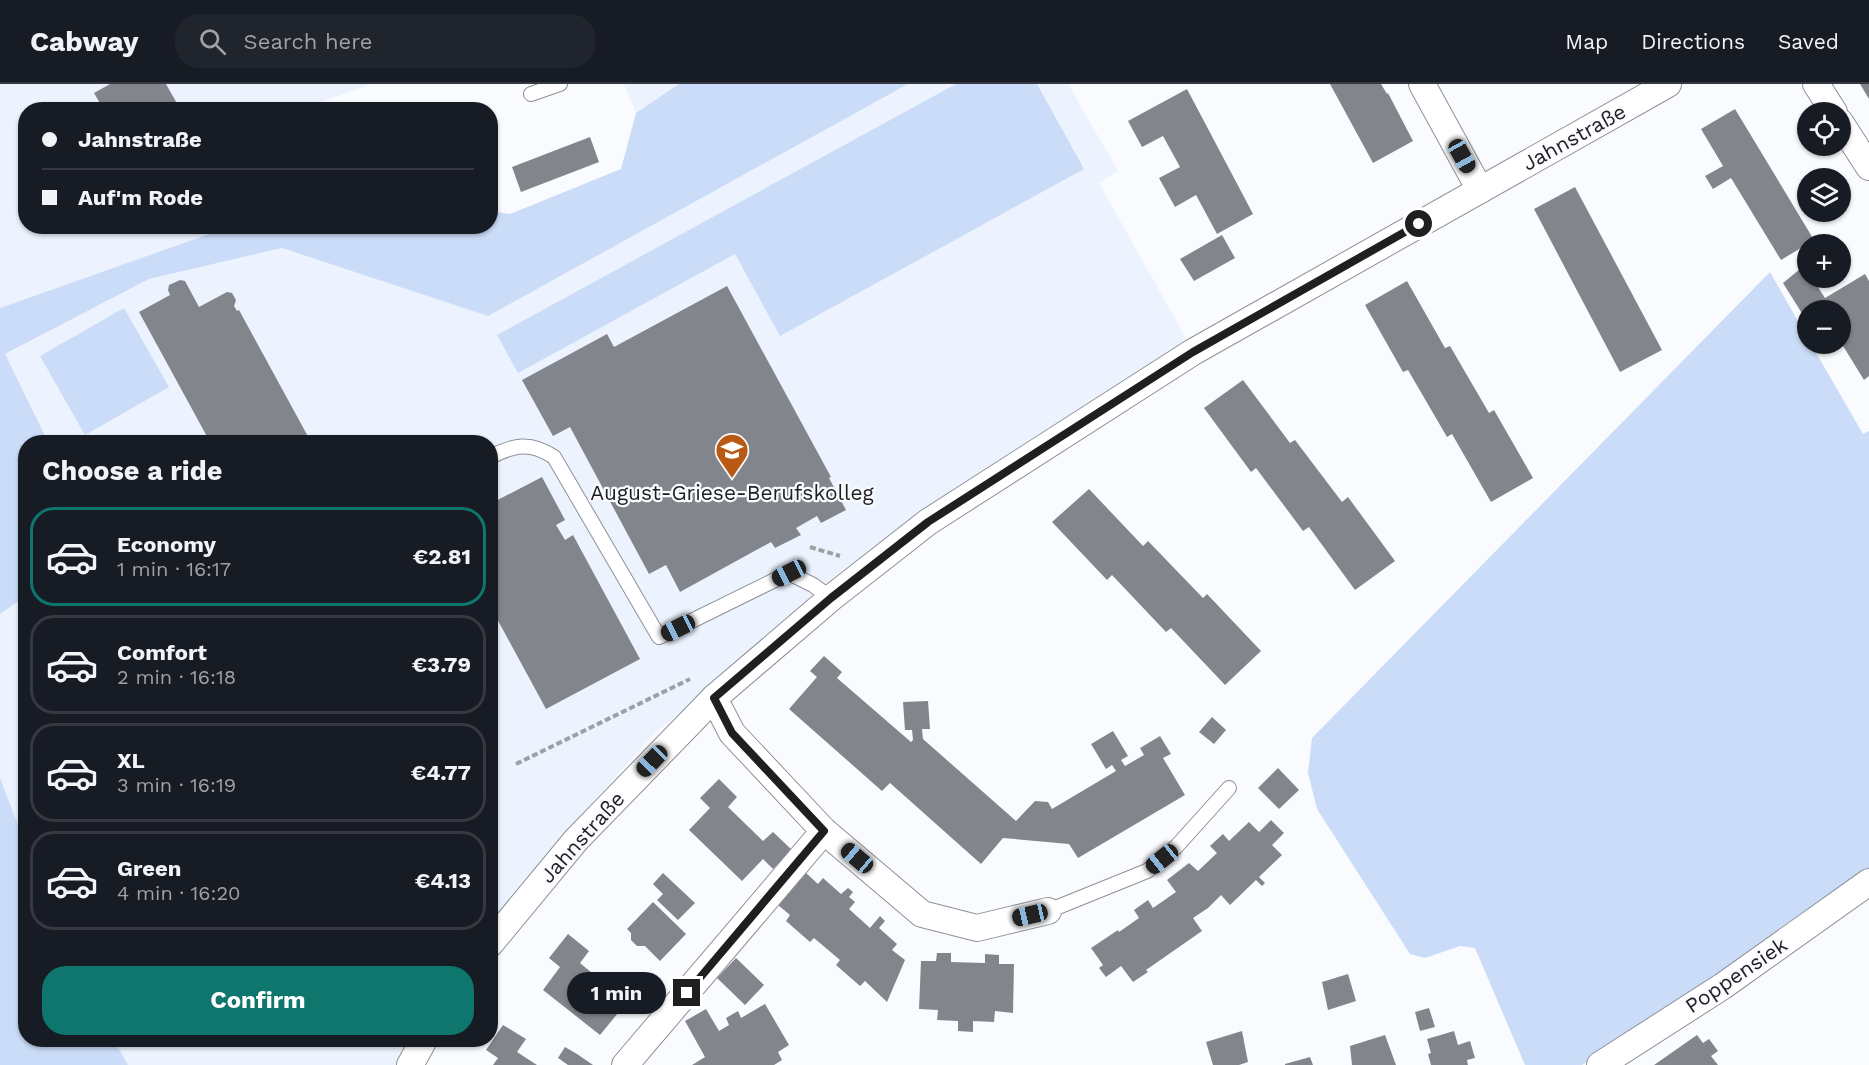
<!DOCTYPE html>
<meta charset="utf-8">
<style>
body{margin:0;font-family:"Work Sans",sans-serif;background:#20242c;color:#f1f3f6;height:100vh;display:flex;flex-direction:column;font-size:22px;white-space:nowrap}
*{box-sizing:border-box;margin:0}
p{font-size:20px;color:#9ea1a6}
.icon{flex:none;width:33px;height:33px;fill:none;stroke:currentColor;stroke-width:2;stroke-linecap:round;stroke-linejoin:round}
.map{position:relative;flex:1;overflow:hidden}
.sheet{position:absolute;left:18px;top:351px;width:480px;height:612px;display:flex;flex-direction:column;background:#171b24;border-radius:24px;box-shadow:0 2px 4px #0004}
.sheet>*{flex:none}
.banner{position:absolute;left:18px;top:18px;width:480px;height:132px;border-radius:24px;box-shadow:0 2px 4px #0004;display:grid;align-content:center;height:132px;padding:0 24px;background:#171b24}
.fabs{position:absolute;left:1797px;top:18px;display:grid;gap:12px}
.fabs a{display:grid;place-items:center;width:54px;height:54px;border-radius:50%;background:#171b24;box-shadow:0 2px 4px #0004;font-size:30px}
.end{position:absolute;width:27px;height:27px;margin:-14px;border:8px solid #1d1f21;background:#fff;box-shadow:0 0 0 3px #fff}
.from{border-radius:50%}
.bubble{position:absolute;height:42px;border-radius:21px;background:#171b24;box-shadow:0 2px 4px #0004;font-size:20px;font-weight:700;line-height:42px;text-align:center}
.car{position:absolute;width:18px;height:36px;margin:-18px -9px;border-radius:8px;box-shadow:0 0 4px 2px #0007;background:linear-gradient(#222 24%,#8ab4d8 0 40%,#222 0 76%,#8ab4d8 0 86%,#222 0)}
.banner b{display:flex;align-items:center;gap:21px;height:57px;font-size:22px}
.banner b+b{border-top:2px solid #363941}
.banner i{width:15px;height:15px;background:#f1f3f6}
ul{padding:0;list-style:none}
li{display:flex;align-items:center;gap:18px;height:99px;margin:0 12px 9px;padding:0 12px;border:3px solid #363941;border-radius:24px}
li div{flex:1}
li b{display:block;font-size:22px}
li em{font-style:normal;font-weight:700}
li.current{border-color:#0f766e}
li>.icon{width:54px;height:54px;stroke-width:1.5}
h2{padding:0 24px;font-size:27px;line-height:72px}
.action{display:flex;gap:12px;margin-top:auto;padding:12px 24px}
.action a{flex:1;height:69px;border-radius:24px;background:#0f766e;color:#fff;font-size:24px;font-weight:700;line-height:69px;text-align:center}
header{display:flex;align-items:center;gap:36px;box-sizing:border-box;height:84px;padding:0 30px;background:#171b24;border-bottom:2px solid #363941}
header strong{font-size:28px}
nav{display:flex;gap:33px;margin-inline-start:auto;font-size:21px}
.search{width:420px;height:54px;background:#20242c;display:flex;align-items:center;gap:15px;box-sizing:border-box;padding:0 21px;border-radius:24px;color:#9ea1a6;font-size:22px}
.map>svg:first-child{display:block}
.built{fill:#ecf3fe}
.green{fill:#cadcf7}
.building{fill:#82868c}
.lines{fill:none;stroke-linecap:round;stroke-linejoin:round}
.lane-casing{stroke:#8d9197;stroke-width:16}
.street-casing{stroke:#8d9197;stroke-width:28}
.path{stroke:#9fa0a3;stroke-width:4;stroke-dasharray:6 3;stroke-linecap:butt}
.lane{stroke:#fff;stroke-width:14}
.street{stroke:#fff;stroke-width:26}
.route{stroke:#1d1f21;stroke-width:8}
.labels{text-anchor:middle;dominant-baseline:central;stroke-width:4.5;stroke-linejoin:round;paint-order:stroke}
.street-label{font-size:21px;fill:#1d1f21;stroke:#fafbfe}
.poi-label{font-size:21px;fill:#1d1f21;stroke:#fafbfe}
</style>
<header>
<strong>Cabway</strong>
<div class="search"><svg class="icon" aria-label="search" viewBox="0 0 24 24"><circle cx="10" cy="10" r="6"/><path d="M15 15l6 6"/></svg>Search here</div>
<nav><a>Map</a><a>Directions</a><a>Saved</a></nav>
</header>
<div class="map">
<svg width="1869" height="981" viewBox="0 0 1869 981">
<rect width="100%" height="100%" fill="#fafbfe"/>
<g class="built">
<path d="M0 0H372L302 25 26 26V142L229 143 0 224Z"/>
<path d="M624 0H679L636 29Z"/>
<path d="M908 0H1068L1118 87 1099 99 1187 256 917 431 832 494 703 610 655 649 566 747 491 838 490 358H48L4 271 149 195 282 164 488 232Z"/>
<path d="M25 513V759L0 694V530Z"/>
<path d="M114 956H412L398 981H128Z"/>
</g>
<g class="green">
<path d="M679 0H908L488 232 282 164 149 195 5 270 48 358H26L25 513 0 530V224L229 143 490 142 491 127 510 130 621 85 636 29Z"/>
<path d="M956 0H1037L1084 85 780 252 735 170 518 289 497 251Z"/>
<path d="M1770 188 1807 253 1808 260H1811L1863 350 1869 347V785L1718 894 1582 981H1525L1475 864 1460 862 1425 874 1410 870 1317 725 1308 689 1312 654Z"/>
<path d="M124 224 169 303 85 351 40 272Z"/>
<path d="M0 694 25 759 26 956H114L128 981H0Z"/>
</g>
<g class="building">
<path d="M110 0H166L179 23 175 26H104L94 9Z"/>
<path d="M1330 0H1381L1387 10 1388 9 1413 57 1373 79Z"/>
<path d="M1860 0H1869V15Z"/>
<path d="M1187 5 1253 130 1217 150 1196 111 1175 123 1159 94 1180 83 1163 52 1142 63 1128 37Z"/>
<path d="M1735 25 1814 156 1781 176 1731 94 1713 105 1705 92 1723 82 1701 45Z"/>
<path d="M590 53 599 78 521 108 512 83Z"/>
<path d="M1575 103 1662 266 1620 288 1534 125Z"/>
<path d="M1222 151 1235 174 1194 197 1180 175Z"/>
<path d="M1805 181 1808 186V194H1812L1825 214 1865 190 1869 197V292L1864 296 1840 257V226H1808V239L1783 199Z"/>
<path d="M180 196 185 197 199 223 227 208 232 209 236 216 234 222 237 227 239 226 311 358H210L139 228 170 211 168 206 169 201Z"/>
<path d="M1407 197 1445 264 1450 262 1489 329 1494 326 1533 394 1491 418 1452 350 1447 353 1408 286 1403 288 1365 221Z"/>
<path d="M727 202 831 393 829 394 846 426 821 439 817 432 796 444 801 451 775 464 771 458 680 508 666 481 649 490 570 343 553 352 522 296 607 250 614 263Z"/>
<path d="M1243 296 1290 359 1295 356 1342 418 1348 413 1395 477 1355 506 1309 443 1303 447 1256 384 1251 388 1204 324Z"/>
<path d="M542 393 565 436 556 441 565 456 573 451 640 575 546 625 490 522V420Z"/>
<path d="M1089 405 1143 462 1148 457 1203 514 1207 510 1261 567 1225 601 1171 544 1166 548 1112 491 1107 496 1052 438Z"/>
<path d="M824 572 842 588 837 594 911 658 913 656 912 646H905L903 618 928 617 930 645H922L923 655 1016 737 1035 717 1048 718 1052 725 1116 687 1112 681 1106 685 1091 660 1113 647 1128 672 1121 676 1125 682 1144 671 1140 664 1160 652 1171 670 1163 674 1185 711 1078 774 1069 760 1003 754 981 780 890 699 882 707 789 625 817 593 810 587Z"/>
<path d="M1212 633 1226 646 1214 660 1199 648Z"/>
<path d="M1278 684 1299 706 1279 725 1258 704Z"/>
<path d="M719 695 737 713 728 723 763 757 773 748 792 766 773 785 763 775 742 797 689 746 710 724 700 714Z"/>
<path d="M1271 736 1284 749 1272 761 1282 771 1259 793 1265 799 1262 802 1256 796 1230 821 1221 811 1208 824 1193 834 1202 847 1146 886 1148 888 1133 898 1121 882 1106 893 1099 884 1103 881 1091 864 1118 846 1119 848 1139 834 1134 826 1148 816 1153 824 1176 808 1167 796 1189 779 1198 787 1217 769 1210 762 1223 750 1229 757 1249 738 1259 748Z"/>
<path d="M663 789 695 819 678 836 657 816 663 810 653 800Z"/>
<path d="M806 789 818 800 823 794 841 810 848 804 853 808 849 813 855 818 849 825 870 844 880 832 885 837 879 844 897 860 892 866 905 876 887 918 865 897 860 902 836 881 840 876 814 854 810 858 786 837 790 831 778 821Z"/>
<path d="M653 818 686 850 660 877 645 862H637L631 856V849L627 845Z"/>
<path d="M568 850 589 867 580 879 627 918 600 951 543 906 560 883 549 874Z"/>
<path d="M937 869H951V878L985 879V870L999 871V880H1014L1013 929 995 927 994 938 973 937V948L958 947V937L937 936 938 926 919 925 921 877H936Z"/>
<path d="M736 874 764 901 745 921 717 894Z"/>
<path d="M1348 890 1356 917 1328 926 1322 898Z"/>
<path d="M765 920 789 961 778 968 782 976 774 981H692L705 973 685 937 706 925 719 947 729 941 726 934 738 927 741 934Z"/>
<path d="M1429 924 1435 943 1420 947 1415 928Z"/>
<path d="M503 941 526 955 517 968 537 981H493L498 974 486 966Z"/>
<path d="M1242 947 1248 978 1239 981H1213L1206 958Z"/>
<path d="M1454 947 1458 961 1470 957 1475 974 1467 976 1468 981H1431L1428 970 1431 969 1427 955Z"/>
<path d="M1385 951 1396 981H1352L1350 962Z"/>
<path d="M1697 951 1703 959 1709 955 1718 967 1711 972 1718 981H1654Z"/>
<path d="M565 963 577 970 593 981H568L558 974Z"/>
<path d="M1310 973 1313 981H1285V980Z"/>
</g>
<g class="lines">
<defs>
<g id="lane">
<path d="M531 10 560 0"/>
<path d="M490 373C514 361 530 357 554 373L659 553 789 489 813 501 831 514"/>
<path d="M1048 827 1147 787 1176 763 1229 704"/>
</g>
<g id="street">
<path d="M1422 0 1480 106"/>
<path d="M1816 0 1834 28"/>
<path d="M1840 38 1869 83"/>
<path d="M714 614 732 649 824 747 922 830 977 844 1048 827"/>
<path d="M490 860 576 756 714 614 831 514 928 438 1193 268 1668 0"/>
<path d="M410 981 424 956"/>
<path d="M625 981 824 747"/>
<path d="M1600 981 1723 902 1869 798"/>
</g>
</defs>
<use href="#lane" class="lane-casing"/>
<use href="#street" class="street-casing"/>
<g class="path">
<path d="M810 463 840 472"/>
<path d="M516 680 690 595"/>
</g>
<use href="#lane" class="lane"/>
<use href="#street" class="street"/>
</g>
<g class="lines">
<path class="route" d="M687 909 824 747 732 649 714 614 831 514 928 438 1193 268 1419 140"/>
</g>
<defs>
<symbol id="school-pin" viewBox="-11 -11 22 30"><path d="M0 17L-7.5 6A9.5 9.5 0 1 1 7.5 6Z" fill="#b95a14" stroke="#fafbfe"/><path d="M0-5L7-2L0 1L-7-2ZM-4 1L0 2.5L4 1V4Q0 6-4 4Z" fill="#fff"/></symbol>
</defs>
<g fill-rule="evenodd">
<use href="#school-pin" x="713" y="347" width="38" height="52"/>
</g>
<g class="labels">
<g class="street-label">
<text transform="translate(1574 53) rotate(-29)">Jahnstraße</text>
<text transform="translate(582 753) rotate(-48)">Jahnstraße</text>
<text transform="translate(1736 891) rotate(-34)">Poppensiek</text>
</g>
<g class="poi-label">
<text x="732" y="408">August-Griese-Berufskolleg</text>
</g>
</g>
</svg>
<div class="fabs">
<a><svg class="icon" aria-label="locate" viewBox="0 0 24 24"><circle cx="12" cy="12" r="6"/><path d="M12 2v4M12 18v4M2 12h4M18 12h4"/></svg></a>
<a><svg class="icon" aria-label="layers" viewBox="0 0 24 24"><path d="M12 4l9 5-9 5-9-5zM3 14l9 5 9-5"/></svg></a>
<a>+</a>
<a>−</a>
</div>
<i class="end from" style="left:1419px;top:140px"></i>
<i class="end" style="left:687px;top:909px"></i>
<div class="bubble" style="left:567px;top:888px;width:99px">1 min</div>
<i class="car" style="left:1462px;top:72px;rotate:151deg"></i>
<i class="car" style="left:789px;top:489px;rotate:243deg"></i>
<i class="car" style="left:678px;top:544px;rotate:243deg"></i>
<i class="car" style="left:652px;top:677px;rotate:224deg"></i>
<i class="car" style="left:857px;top:774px;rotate:310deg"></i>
<i class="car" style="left:1162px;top:775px;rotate:231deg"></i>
<i class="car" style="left:1030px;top:831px;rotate:257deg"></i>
<div class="banner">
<b><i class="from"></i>Jahnstraße</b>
<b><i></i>Auf'm Rode</b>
</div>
<section class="sheet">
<h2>Choose a ride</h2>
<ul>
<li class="current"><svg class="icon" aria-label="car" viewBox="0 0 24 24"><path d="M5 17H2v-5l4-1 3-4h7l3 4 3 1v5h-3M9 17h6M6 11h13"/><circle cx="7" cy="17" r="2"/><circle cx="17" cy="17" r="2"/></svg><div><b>Economy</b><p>1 min · 16:17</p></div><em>€2.81</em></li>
<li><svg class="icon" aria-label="car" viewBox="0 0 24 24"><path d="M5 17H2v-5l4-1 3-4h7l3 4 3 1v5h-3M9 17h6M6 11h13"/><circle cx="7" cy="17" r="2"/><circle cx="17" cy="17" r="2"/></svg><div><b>Comfort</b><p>2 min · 16:18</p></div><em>€3.79</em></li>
<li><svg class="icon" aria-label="car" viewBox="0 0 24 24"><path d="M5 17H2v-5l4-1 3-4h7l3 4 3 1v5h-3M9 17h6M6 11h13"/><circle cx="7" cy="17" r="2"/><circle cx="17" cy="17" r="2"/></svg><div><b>XL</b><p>3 min · 16:19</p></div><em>€4.77</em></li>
<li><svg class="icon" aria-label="car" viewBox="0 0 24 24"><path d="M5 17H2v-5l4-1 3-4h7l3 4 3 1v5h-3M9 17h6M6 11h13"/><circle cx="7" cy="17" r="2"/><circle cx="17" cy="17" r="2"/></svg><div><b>Green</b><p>4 min · 16:20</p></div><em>€4.13</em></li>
</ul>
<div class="action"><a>Confirm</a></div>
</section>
</div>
